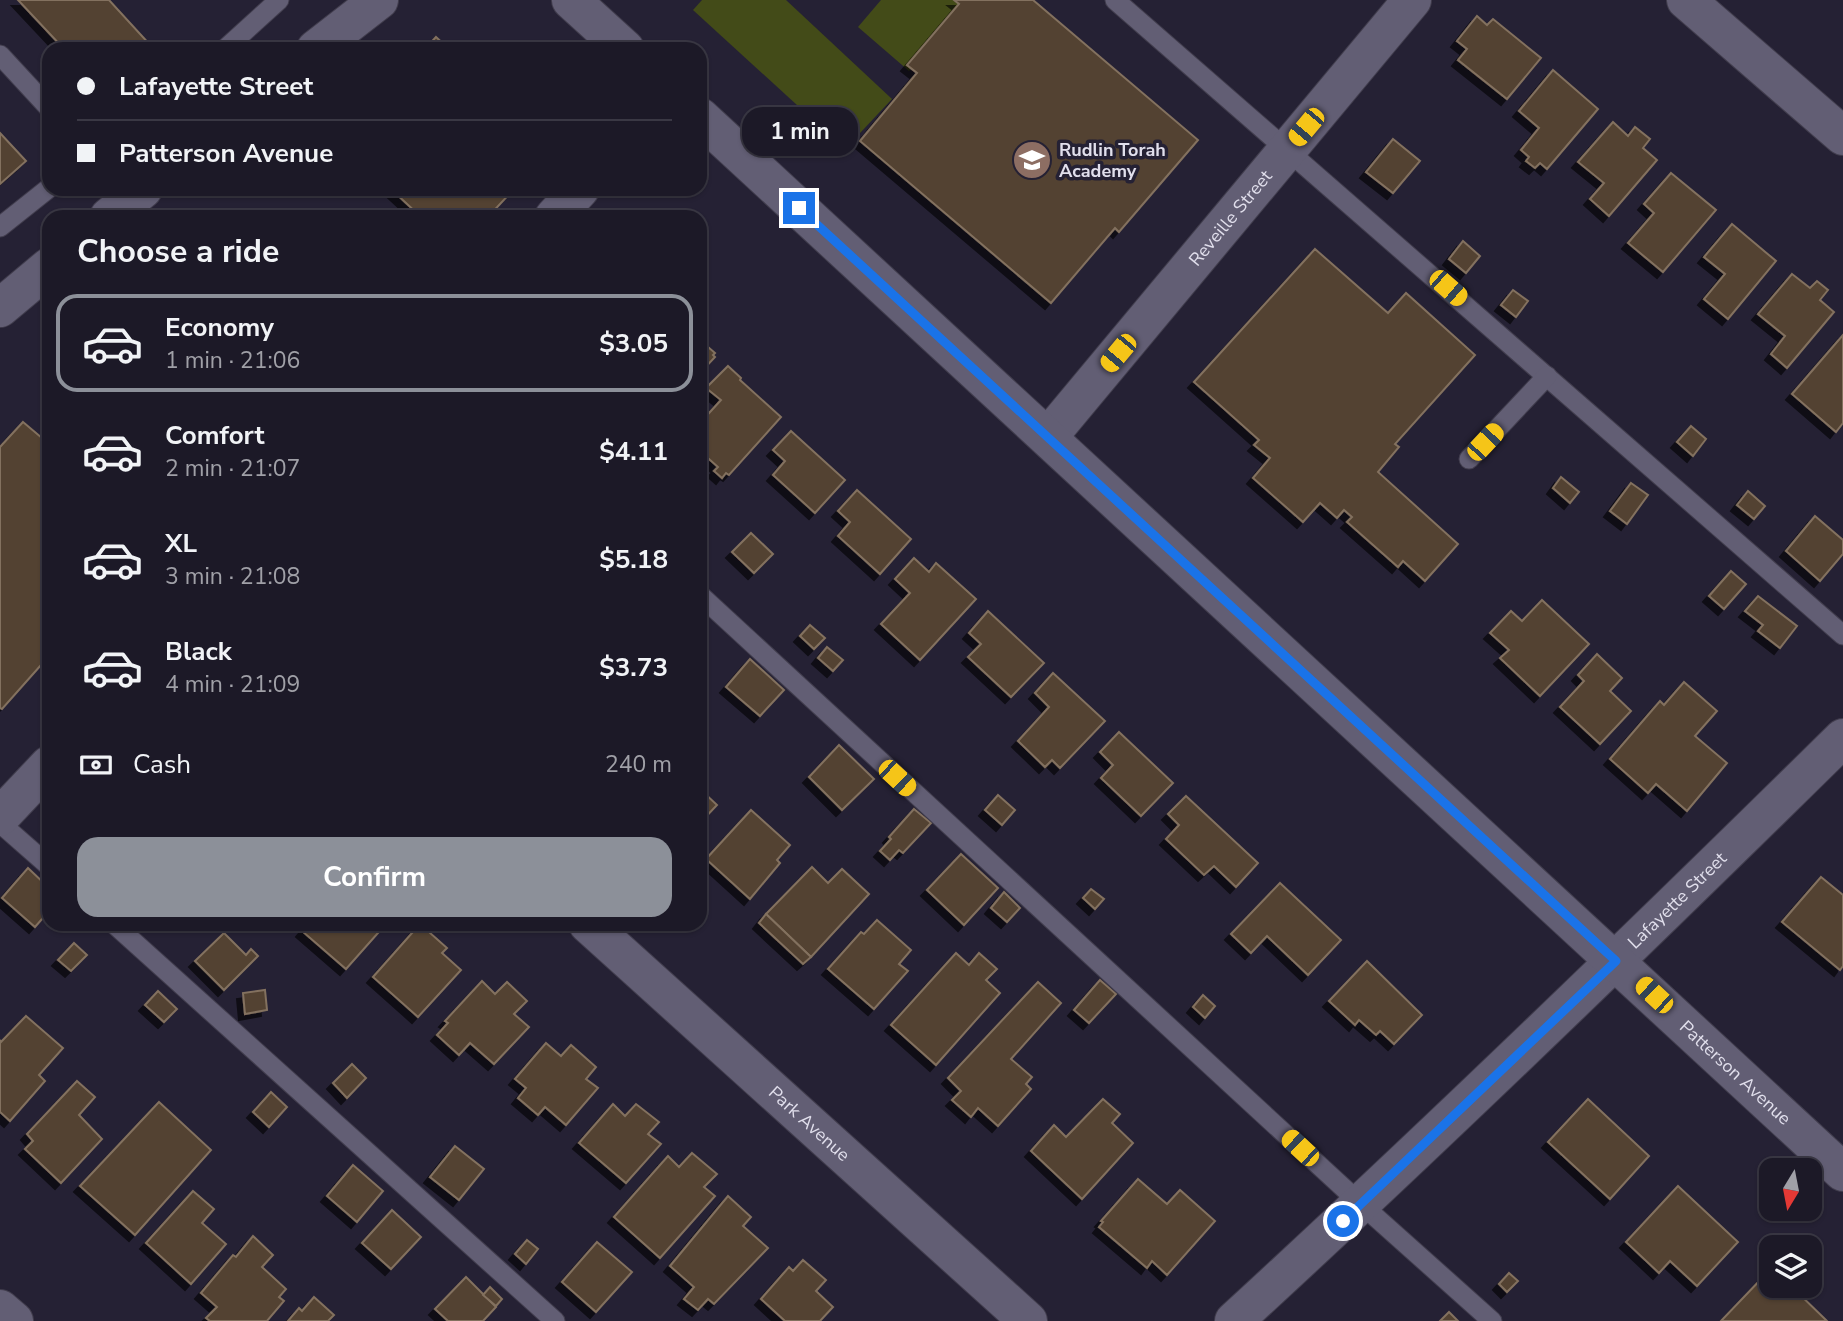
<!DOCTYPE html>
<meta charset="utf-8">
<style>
body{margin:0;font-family:"Nunito Sans",sans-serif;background:#292633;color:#f1f3f6;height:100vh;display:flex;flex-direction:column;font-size:26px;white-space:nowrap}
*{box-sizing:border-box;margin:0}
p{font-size:23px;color:#a0a0a7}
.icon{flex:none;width:38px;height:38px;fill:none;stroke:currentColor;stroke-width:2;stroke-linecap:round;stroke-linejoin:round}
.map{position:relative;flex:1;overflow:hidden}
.drawer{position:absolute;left:42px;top:210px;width:665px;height:721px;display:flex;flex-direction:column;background:#1c1927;border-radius:21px;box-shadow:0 2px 5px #0004,0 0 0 2px #3a3844}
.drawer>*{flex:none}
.hud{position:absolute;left:42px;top:42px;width:665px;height:154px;border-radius:21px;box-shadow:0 2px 5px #0004,0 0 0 2px #3a3844;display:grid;align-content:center;height:154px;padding:0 35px;background:#1c1927}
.needle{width:46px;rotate:190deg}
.buttons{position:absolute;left:1759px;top:1158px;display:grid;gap:14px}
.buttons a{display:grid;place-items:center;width:63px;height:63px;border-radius:14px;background:#1c1927;box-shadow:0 2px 5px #0004,0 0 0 2px #3a3844;font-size:35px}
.end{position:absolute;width:32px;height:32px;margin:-16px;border:9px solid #1a73e8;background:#fff;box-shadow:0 0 0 4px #fff}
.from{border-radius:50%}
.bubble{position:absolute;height:49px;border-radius:21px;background:#1c1927;box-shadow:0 2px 5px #0004,0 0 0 2px #3a3844;font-size:23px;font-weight:700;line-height:49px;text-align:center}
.car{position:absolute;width:21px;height:42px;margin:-21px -10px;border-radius:9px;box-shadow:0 0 5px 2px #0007;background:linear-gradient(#f5c518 24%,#345 0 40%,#f5c518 0 76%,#345 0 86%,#f5c518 0)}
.hud b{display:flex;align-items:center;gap:24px;height:66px;font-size:26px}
.hud b+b{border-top:2px solid #3a3844}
.hud i{width:18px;height:18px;background:#f1f3f6}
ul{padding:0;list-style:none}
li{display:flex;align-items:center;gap:21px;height:98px;margin:0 14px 10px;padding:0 21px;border:4px solid transparent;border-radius:21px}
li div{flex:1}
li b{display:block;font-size:26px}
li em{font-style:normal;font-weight:700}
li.selected{border-color:#8c9099}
li>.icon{width:63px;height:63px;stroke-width:1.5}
h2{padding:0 35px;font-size:32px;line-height:84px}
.pay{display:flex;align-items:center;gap:18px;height:77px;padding:0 35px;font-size:26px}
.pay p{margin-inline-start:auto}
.cta{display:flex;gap:14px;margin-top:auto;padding:14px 35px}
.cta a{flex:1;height:80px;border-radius:21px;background:#8c9099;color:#fff;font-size:28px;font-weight:700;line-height:80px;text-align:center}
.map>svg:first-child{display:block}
.green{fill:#434b18}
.building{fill:#534231;stroke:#83715f;stroke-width:2;filter:url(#shadow)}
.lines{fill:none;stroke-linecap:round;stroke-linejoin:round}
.service-casing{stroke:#413d4d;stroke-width:21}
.minor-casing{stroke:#413d4d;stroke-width:40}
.tertiary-casing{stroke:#413d4d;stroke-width:40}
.secondary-casing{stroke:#413d4d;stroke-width:40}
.service{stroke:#625e74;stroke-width:19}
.minor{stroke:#625e74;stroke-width:38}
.tertiary{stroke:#625e74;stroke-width:38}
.secondary{stroke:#625e74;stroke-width:38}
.route{stroke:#1a73e8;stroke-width:9}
.labels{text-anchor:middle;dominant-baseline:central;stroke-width:7;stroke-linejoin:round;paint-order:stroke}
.poi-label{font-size:18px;font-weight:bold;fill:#e1dfec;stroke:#252134;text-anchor:start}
.street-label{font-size:18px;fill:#e1dfec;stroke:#252134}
</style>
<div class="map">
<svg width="1843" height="1321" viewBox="0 0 1843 1321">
<defs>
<filter id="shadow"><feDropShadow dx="-6" dy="6" stdDeviation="0" flood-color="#0009"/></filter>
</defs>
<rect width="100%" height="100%" fill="#252134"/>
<g class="green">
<path d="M702 0H786L892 99 845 149 693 10Z"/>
<path d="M881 0H969L909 71 858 27Z"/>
</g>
<g class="building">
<path d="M18 0H109L152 47 150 49H64Z"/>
<path d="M954 0H1033L1198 140 1119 232 1115 228 1051 303 860 141 917 73 907 65 959 4Z"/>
<path d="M1477 16 1487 25 1493 19 1541 58 1507 99 1458 60 1467 49 1457 41Z"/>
<path d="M436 37 449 49H425Z"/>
<path d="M1553 70 1598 109 1547 169 1540 163 1535 168 1526 161 1529 157 1521 150 1539 128 1519 111Z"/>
<path d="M1613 122 1628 136 1635 127 1650 139 1643 148 1657 160 1609 216 1590 199 1604 183 1578 162Z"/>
<path d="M0 133 26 161 0 184Z"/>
<path d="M1393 139 1420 161 1393 193 1366 172Z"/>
<path d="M1671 173 1716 210 1663 272 1628 243 1654 213 1644 204Z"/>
<path d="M391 189H514L488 217H421Z"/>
<path d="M1732 224 1776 261 1728 319 1704 299 1725 274 1704 257Z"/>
<path d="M1463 241 1480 256 1466 273 1449 259Z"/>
<path d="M1315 249 1388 313 1406 293 1475 355 1395 444 1399 447 1378 472 1458 544 1425 581 1403 561 1398 567 1347 522 1352 517 1344 510 1337 518 1320 503 1303 522 1253 478 1270 458 1254 445 1259 440 1194 382Z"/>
<path d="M1792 274 1810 288 1817 281 1828 290 1820 300 1834 312 1787 368 1771 354 1785 336 1758 314Z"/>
<path d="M1513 290 1528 301 1516 317 1501 305Z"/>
<path d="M1843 335V423L1836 432 1792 394Z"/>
<path d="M700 340 715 353 713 355 715 357 700 373Z"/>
<path d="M728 366 741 378 740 380 781 417 729 475 726 473 722 478 714 471 718 467 700 451V423L721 400 706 388Z"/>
<path d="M23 422 49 444V656L2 709 0 708V447Z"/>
<path d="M1691 426 1706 439 1693 456 1677 442Z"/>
<path d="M791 431 845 480 815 513 773 475 785 461 773 450Z"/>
<path d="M1561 477 1579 492 1570 503 1553 488Z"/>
<path d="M1631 483 1648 495 1627 524 1610 511Z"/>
<path d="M857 490 911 539 880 574 838 536 850 522 838 511Z"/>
<path d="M1748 491 1765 506 1754 519 1737 505Z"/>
<path d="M1815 516 1843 540V554L1820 581 1786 551Z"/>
<path d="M751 533 773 554 754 573 732 552Z"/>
<path d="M914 558 929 572 936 563 976 599 920 660 881 624 910 593 895 579Z"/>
<path d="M1731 571 1746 584 1724 609 1709 596Z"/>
<path d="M1758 596 1797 626 1780 648 1758 631 1763 625 1745 611Z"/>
<path d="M1542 600 1589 644 1540 696 1500 658 1509 650 1490 633 1511 611 1522 621Z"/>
<path d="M988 611 1044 663 1011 697 968 657 981 644 969 633Z"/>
<path d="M810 625 825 638 814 649 800 636Z"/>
<path d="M827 647 843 660 833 671 818 658Z"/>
<path d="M1597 654 1622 678 1610 691 1631 711 1600 744 1560 707 1584 681 1578 675Z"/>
<path d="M750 659 784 690 760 716 726 687Z"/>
<path d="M1053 673 1105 721 1060 768 1052 760 1045 767 1018 741 1049 707 1035 693Z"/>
<path d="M1684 682 1717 711 1695 736 1727 763 1687 811 1656 784 1648 793 1610 759 1660 701 1664 705Z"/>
<path d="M1119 732 1173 783 1141 816 1101 778 1113 765 1100 752Z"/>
<path d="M839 745 874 779 842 810 809 777Z"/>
<path d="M700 789 717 805 700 823Z"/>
<path d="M998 795 1015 810 1002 825 985 810Z"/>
<path d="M1186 796 1258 863 1236 887 1214 866 1204 875 1166 839 1179 825 1168 814Z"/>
<path d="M914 809 931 823 903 853 899 850 890 860 880 851 891 839 889 837Z"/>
<path d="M751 810 790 845 777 860 780 863 750 899 706 859Z"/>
<path d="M961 854 998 888 964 925 927 890Z"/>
<path d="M812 867 828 883 842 869 869 894 811 957 766 914Z"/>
<path d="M28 868 49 888V911L35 927 2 898Z"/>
<path d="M1821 877 1843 895V966L1840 970 1782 922Z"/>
<path d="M1280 883 1341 940 1308 975 1267 936 1251 953 1231 934Z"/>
<path d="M1091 889 1104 899 1095 909 1083 898Z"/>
<path d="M1004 892 1020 908 1007 922 991 908Z"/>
<path d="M766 914 811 957 803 964 759 923Z"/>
<path d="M877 920 911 950 899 964 908 971 874 1009 828 969 861 932 864 934Z"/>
<path d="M308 924H386L346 969 302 931Z"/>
<path d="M420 924 447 948 442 953 461 970 418 1017 373 977Z"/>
<path d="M224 933 246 955 251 949 258 956 224 990 195 961Z"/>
<path d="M74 943 87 955 71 971 58 960Z"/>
<path d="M956 953 969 965 979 953 997 969 986 980 1000 993 936 1065 891 1025Z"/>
<path d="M1367 961 1422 1015 1394 1044 1380 1031 1376 1035 1359 1020 1355 1025 1329 1001Z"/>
<path d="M1100 980 1116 994 1089 1023 1074 1010Z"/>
<path d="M482 981 495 994 507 982 527 1001 514 1014 529 1027 494 1064 470 1043 459 1055 437 1035 448 1023 445 1021Z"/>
<path d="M1038 982 1061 1003 1011 1059 1032 1077 1026 1084 1031 1089 998 1126 978 1108 971 1117 952 1100 961 1091 948 1078Z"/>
<path d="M265 990 267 1010 245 1014 243 993Z"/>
<path d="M158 991 177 1009 164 1022 145 1005Z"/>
<path d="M1203 995 1215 1006 1205 1018 1193 1007Z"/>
<path d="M26 1016 63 1048 39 1075 45 1081 10 1121 0 1112V1040L1 1042Z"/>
<path d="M546 1043 561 1056 571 1045 596 1067 586 1079 598 1088 566 1125 545 1107 538 1115 518 1098 526 1088 515 1079Z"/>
<path d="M352 1064 366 1078 347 1098 333 1083Z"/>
<path d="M77 1081 95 1097 79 1115 102 1139 61 1183 25 1149 33 1141 27 1134Z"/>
<path d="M271 1092 287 1107 269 1127 253 1112Z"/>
<path d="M1103 1099 1120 1114 1112 1123 1133 1143 1082 1199 1031 1151 1054 1125 1066 1137Z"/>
<path d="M1588 1099 1649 1156 1610 1199 1548 1142Z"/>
<path d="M159 1102 211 1150 135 1235 80 1186Z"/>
<path d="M613 1104 625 1116 636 1104 659 1122 648 1134 661 1144 626 1183 579 1143Z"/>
<path d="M455 1146 484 1169 459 1200 430 1177Z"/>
<path d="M692 1153 717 1174 704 1187 715 1196 660 1258 614 1217 668 1156 679 1167Z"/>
<path d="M353 1165 383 1191 357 1222 327 1196Z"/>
<path d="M1138 1179 1167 1204 1180 1190 1215 1221 1167 1275 1152 1261 1147 1268 1099 1227 1103 1222 1101 1221Z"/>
<path d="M1678 1186 1738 1242 1697 1286 1670 1261 1659 1273 1626 1242Z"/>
<path d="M193 1191 214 1209 202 1223 226 1244 191 1284 146 1243Z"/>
<path d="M728 1196 751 1217 743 1226 768 1248 714 1304 708 1299 698 1310 684 1299 694 1287 670 1266Z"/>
<path d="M392 1210 421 1237 391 1269 362 1243Z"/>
<path d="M253 1236 273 1255 262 1267 286 1289 279 1297 284 1301 267 1321H210L206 1318 217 1307 201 1293 233 1255 236 1257Z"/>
<path d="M527 1240 538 1249 526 1264 515 1254Z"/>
<path d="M597 1242 632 1272 596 1312 562 1282Z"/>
<path d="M803 1260 826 1280 816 1291 833 1307 820 1321H785L761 1299 789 1267 793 1271Z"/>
<path d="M1509 1273 1518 1281 1507 1292 1499 1284Z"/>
<path d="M1765 1275 1771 1281V1286H1777L1780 1289 1783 1286H1791L1827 1321H1721Z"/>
<path d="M466 1277 496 1307 483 1321H448L435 1309Z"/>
<path d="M490 1287 502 1299 496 1306 483 1295Z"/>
<path d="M314 1297 334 1315 328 1321H288L299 1308 302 1311Z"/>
<path d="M1449 1312 1458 1321H1440Z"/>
</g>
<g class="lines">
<defs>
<g id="service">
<path d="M1115 0 1843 635"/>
<path d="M225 49 279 0"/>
<path d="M0 55 49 108"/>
<path d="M0 227 49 188"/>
<path d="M1469 459 1547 376"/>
<path d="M700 595 1361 1204 1492 1321"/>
<path d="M0 823 49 866"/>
<path d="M114 924 555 1321"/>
</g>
<g id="minor">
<path d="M1686 0 1843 136"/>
<path d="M554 217 580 189"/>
<path id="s1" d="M1048 437 1412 0"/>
<path d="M0 817 49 765"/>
<path id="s2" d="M588 924 1028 1321"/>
<path d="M0 1309 14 1321"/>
<path id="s3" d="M1234 1321C1441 1131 1643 935 1843 738"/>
</g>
<g id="tertiary">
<path d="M316 49 379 0"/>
<path d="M109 217 143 189"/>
<path d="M0 308 49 267"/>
</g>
<g id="secondary">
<path d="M571 0 625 49"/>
<path id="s4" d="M700 117 1843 1172"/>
</g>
</defs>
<use href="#service" class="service-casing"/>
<use href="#minor" class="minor-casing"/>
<use href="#tertiary" class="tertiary-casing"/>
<use href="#secondary" class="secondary-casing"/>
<use href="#service" class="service"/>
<use href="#minor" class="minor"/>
<use href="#tertiary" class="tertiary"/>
<use href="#secondary" class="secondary"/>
</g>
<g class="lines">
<path class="route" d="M799 208 1616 961 1343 1221"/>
</g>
<defs>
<symbol id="school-disc" viewBox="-11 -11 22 22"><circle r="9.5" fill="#8d6e63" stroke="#252134"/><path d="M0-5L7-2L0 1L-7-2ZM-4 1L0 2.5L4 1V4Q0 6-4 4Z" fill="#fff"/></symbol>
</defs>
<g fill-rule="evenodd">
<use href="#school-disc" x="1010" y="138" width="44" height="44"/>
</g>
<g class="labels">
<g class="poi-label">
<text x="1059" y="150">Rudlin Torah<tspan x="1059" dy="21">Academy</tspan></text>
</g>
<g class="street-label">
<text stroke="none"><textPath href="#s1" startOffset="285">Reveille Street</textPath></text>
<text stroke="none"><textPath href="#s3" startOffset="611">Lafayette Street</textPath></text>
<text stroke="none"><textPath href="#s4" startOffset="1409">Patterson Avenue</textPath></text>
<text stroke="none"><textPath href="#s2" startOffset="298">Park Avenue</textPath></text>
</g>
</g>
</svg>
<div class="buttons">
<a><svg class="needle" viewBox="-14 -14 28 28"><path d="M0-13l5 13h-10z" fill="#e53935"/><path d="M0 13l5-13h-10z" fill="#a0a0a7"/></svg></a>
<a><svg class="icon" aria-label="layers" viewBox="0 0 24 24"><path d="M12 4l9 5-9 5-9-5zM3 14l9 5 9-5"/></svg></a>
</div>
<i class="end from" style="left:1343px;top:1221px"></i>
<i class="end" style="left:799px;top:208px"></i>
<div class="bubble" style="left:742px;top:107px;width:116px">1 min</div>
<i class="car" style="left:1306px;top:127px;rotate:220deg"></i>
<i class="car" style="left:1448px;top:288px;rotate:131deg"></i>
<i class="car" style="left:1118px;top:353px;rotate:220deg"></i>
<i class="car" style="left:1485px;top:442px;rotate:43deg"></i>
<i class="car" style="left:897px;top:778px;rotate:133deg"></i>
<i class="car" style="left:1654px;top:995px;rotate:313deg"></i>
<i class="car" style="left:1300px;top:1148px;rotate:313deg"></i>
<div class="hud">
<b><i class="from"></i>Lafayette Street</b>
<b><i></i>Patterson Avenue</b>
</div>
<section class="drawer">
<h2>Choose a ride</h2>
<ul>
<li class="selected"><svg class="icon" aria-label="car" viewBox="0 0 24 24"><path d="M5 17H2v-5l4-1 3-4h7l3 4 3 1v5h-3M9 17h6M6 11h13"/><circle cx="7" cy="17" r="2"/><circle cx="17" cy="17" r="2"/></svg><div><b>Economy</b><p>1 min · 21:06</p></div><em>$3.05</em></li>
<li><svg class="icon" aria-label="car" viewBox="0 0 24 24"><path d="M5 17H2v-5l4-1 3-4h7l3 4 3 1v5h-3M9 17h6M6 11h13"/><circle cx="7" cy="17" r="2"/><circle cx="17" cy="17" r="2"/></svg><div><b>Comfort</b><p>2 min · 21:07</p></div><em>$4.11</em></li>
<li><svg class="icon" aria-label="car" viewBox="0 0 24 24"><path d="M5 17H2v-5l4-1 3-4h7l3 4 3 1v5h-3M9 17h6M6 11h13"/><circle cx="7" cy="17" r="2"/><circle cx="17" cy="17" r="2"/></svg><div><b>XL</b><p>3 min · 21:08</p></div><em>$5.18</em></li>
<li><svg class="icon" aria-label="car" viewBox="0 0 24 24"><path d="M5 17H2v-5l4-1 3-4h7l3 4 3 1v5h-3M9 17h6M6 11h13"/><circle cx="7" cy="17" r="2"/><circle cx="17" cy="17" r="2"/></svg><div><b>Black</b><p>4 min · 21:09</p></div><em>$3.73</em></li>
</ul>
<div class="pay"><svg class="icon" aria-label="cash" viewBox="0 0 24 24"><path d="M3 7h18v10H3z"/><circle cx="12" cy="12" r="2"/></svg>Cash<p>240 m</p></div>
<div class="cta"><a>Confirm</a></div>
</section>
</div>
